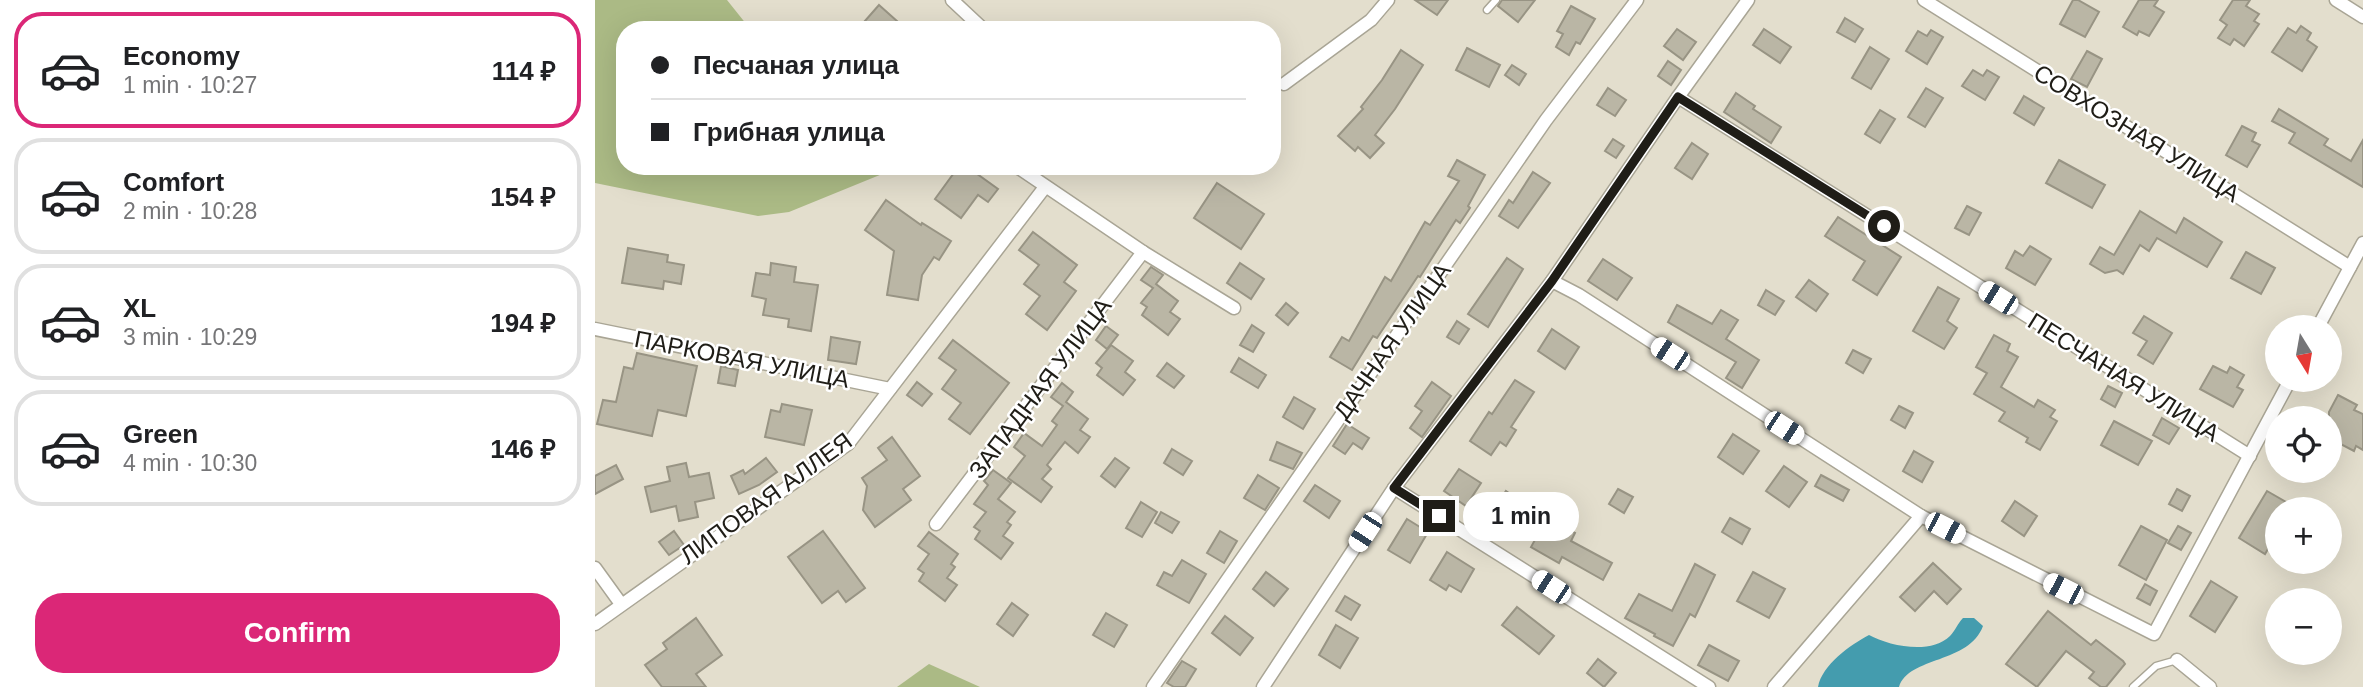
<!DOCTYPE html>
<meta charset="utf-8">
<style>
body{margin:0;font-family:Helvetica,sans-serif;background:#f2f2f2;color:#202124;height:100vh;display:flex;flex-direction:column;font-size:26px;white-space:nowrap}
*{box-sizing:border-box;margin:0}
p{font-size:23px;color:#757577}
.icon{flex:none;width:38px;height:38px;fill:none;stroke:currentColor;stroke-width:2;stroke-linecap:round;stroke-linejoin:round}
.map{position:relative;flex:1;overflow:hidden}
.panel{display:flex;flex-direction:column;background:#fff;width:595px}
.panel>*{flex:none}
.top-card{position:absolute;left:21px;top:21px;width:665px;height:154px;border-radius:28px;box-shadow:0 7px 28px #0002;display:grid;align-content:center;height:154px;padding:0 35px;background:#fff}
.needle{width:46px;rotate:169deg}
.fabs{position:absolute;left:1670px;top:315px;display:grid;gap:14px}
.fabs a{display:grid;place-items:center;width:77px;height:77px;border-radius:50%;background:#fff;box-shadow:0 7px 28px #0002;font-size:35px}
.end{position:absolute;width:32px;height:32px;margin:-16px;border:9px solid #1f1d17;background:#fff;box-shadow:0 0 0 4px #fff}
.from{border-radius:50%}
.bubble{position:absolute;height:49px;border-radius:24px;background:#fff;box-shadow:0 7px 28px #0002;font-size:23px;font-weight:700;line-height:49px;text-align:center}
.car{position:absolute;width:21px;height:42px;margin:-21px -10px;border-radius:9px;box-shadow:0 0 5px 2px #0007;background:linear-gradient(#fff 24%,#345 0 40%,#fff 0 76%,#345 0 86%,#fff 0)}
.top-card b{display:flex;align-items:center;gap:24px;height:66px;font-size:26px}
.top-card b+b{border-top:2px solid #e0e0e0}
.top-card i{width:18px;height:18px;background:#202124}
ul{padding:12px 0 0;list-style:none}
li{display:flex;align-items:center;gap:21px;height:116px;margin:0 14px 10px;padding:0 21px;border:4px solid #e0e0e0;border-radius:28px}
li div{flex:1}
li b{display:block;font-size:26px}
li em{font-style:normal;font-weight:700}
li.current{border-color:#db2777}
li>.icon{width:63px;height:63px;stroke-width:1.5}
.primary-button{display:flex;gap:14px;margin-top:auto;padding:14px 35px}
.primary-button a{flex:1;height:80px;border-radius:28px;background:#db2777;color:#fff;font-size:28px;font-weight:700;line-height:80px;text-align:center}
main{display:flex;flex:1;min-height:0}
.map>svg:first-child{display:block}
.green{fill:#abba85}
.water{fill:#449cae}
.building{fill:#bab6a5;stroke:#989484;stroke-width:2}
.lines{fill:none;stroke-linecap:round;stroke-linejoin:round}
.lane-casing{stroke:#a9a595;stroke-width:9}
.street-casing{stroke:#a9a595;stroke-width:15}
.lane{stroke:#fff;stroke-width:6}
.street{stroke:#fff;stroke-width:12}
.route{stroke:#1f1d17;stroke-width:9}
.labels{text-anchor:middle;dominant-baseline:central;stroke-width:5;stroke-linejoin:round;paint-order:stroke}
.street-label{font-size:24px;fill:#1f1d17;stroke:#fff}
</style>
<main>
<section class="panel">
<ul>
<li class="current"><svg class="icon" aria-label="car" viewBox="0 0 24 24"><path d="M5 17H2v-5l4-1 3-4h7l3 4 3 1v5h-3M9 17h6M6 11h13"/><circle cx="7" cy="17" r="2"/><circle cx="17" cy="17" r="2"/></svg><div><b>Economy</b><p>1 min · 10:27</p></div><em>114 ₽</em></li>
<li><svg class="icon" aria-label="car" viewBox="0 0 24 24"><path d="M5 17H2v-5l4-1 3-4h7l3 4 3 1v5h-3M9 17h6M6 11h13"/><circle cx="7" cy="17" r="2"/><circle cx="17" cy="17" r="2"/></svg><div><b>Comfort</b><p>2 min · 10:28</p></div><em>154 ₽</em></li>
<li><svg class="icon" aria-label="car" viewBox="0 0 24 24"><path d="M5 17H2v-5l4-1 3-4h7l3 4 3 1v5h-3M9 17h6M6 11h13"/><circle cx="7" cy="17" r="2"/><circle cx="17" cy="17" r="2"/></svg><div><b>XL</b><p>3 min · 10:29</p></div><em>194 ₽</em></li>
<li><svg class="icon" aria-label="car" viewBox="0 0 24 24"><path d="M5 17H2v-5l4-1 3-4h7l3 4 3 1v5h-3M9 17h6M6 11h13"/><circle cx="7" cy="17" r="2"/><circle cx="17" cy="17" r="2"/></svg><div><b>Green</b><p>4 min · 10:30</p></div><em>146 ₽</em></li>
</ul>
<div class="primary-button"><a>Confirm</a></div>
</section>
<div class="map">
<svg width="1768" height="687" viewBox="0 0 1768 687">
<rect width="100%" height="100%" fill="#e3decd"/>
<g class="green">
<path d="M0 0H132L156 30H30V166H301L297 170 194 212 163 216 0 183Z"/>
<path d="M334 664 385 687H302Z"/>
</g>
<path class="water" d="M1368 618H1379L1388 626C1374 664 1314 656 1304 687H1223C1227 665 1255 645 1274 635 1294 646 1336 655 1355 636 1360 631 1363 623 1368 618Z"/>
<g class="building">
<path d="M820 0H853L842 15Z"/>
<path d="M907 0H940L923 22 903 6Z"/>
<path d="M1478 0H1483L1504 12 1490 37 1465 24Z"/>
<path d="M1544 0H1563L1559 6 1569 12 1554 36 1544 31 1542 35 1528 27Z"/>
<path d="M1638 0H1655L1651 6 1664 14 1659 21 1664 24 1649 46 1639 39 1635 45 1623 38 1632 25 1625 20Z"/>
<path d="M284 5 312 30H262Z"/>
<path d="M976 6 1000 19 985 44 981 42 974 55 961 47 968 34 962 31Z"/>
<path d="M1250 18 1268 29 1260 42 1242 32Z"/>
<path d="M1706 26 1716 33 1712 40 1722 47 1707 71 1677 52 1693 28 1701 33Z"/>
<path d="M1082 29 1101 42 1088 60 1069 46Z"/>
<path d="M1169 29 1196 47 1185 63 1158 45Z"/>
<path d="M1336 30 1348 37 1332 64 1311 51 1323 31 1332 36Z"/>
<path d="M1275 47 1294 59 1276 89 1257 78Z"/>
<path d="M872 48 905 65 894 87 861 70Z"/>
<path d="M806 50 828 65 800 109 780 135 789 143 775 158 763 147 760 151 743 136 768 109 766 107 787 80Z"/>
<path d="M1492 51 1507 59 1492 87 1476 79Z"/>
<path d="M1073 61 1086 70 1076 85 1063 76Z"/>
<path d="M917 65 931 74 924 85 910 75Z"/>
<path d="M1378 70 1388 76 1392 70 1404 77 1390 100 1367 86Z"/>
<path d="M1013 88 1031 100 1020 116 1002 105Z"/>
<path d="M1331 88 1348 98 1330 127 1313 117Z"/>
<path d="M1141 93 1160 106 1158 109 1186 127 1176 143 1129 112Z"/>
<path d="M1429 96 1449 108 1439 125 1419 113Z"/>
<path d="M1684 109 1733 139 1729 145 1756 161 1768 140V187L1694 143 1700 133 1677 121Z"/>
<path d="M1285 110 1300 119 1285 143 1270 134Z"/>
<path d="M1647 126 1661 133 1657 141 1665 145 1652 167 1631 155Z"/>
<path d="M1018 139 1029 146 1021 158 1010 151Z"/>
<path d="M1097 143 1113 154 1097 179 1080 168Z"/>
<path d="M862 160 890 175 873 206 875 208 865 223 861 220 825 277 823 276 782 338 778 336 757 370 735 357 747 337 754 341 790 277 796 281 830 222 835 225 864 181 853 176Z"/>
<path d="M1464 160 1510 185 1497 208 1451 183Z"/>
<path d="M364 166H371L403 189 393 202 383 195 366 218 340 199Z"/>
<path d="M938 172 955 183 923 228 904 216 914 200 918 203Z"/>
<path d="M622 183 669 214 646 249 599 218Z"/>
<path d="M291 200 326 225 327 223 356 241 344 260 339 257 327 275 323 300 292 295 299 251 270 230Z"/>
<path d="M1372 206 1386 213 1374 235 1360 228Z"/>
<path d="M1545 211 1581 233 1589 218 1627 242 1612 267 1562 238 1554 251 1545 245 1528 274 1522 270 1510 273 1495 264 1505 247 1519 255Z"/>
<path d="M1243 217 1306 257 1282 295 1258 280 1270 261 1230 236Z"/>
<path d="M438 232 482 265 469 282 481 291 452 330 431 314 445 296 429 284 444 265 424 250Z"/>
<path d="M1435 246 1456 259 1440 285 1411 268 1420 251 1428 256Z"/>
<path d="M33 248 73 255 72 262 89 265 86 284 69 281 68 289 27 283Z"/>
<path d="M1651 252 1680 268 1666 294 1636 278Z"/>
<path d="M912 258 928 269 893 327 873 314Z"/>
<path d="M1008 259 1037 278 1022 300 993 281Z"/>
<path d="M176 263 201 267 199 282 223 285 216 331 193 327 194 319 168 315 171 299 157 296 161 273 175 275Z"/>
<path d="M645 263 669 279 656 299 632 283Z"/>
<path d="M556 267 568 275 561 284 583 301 575 312 585 319 573 335 547 315 552 307 546 303 558 288 546 280Z"/>
<path d="M1214 280 1233 294 1221 311 1201 297Z"/>
<path d="M1343 287 1364 299 1352 321 1362 328 1349 349 1318 331Z"/>
<path d="M1171 290 1189 301 1180 315 1163 305Z"/>
<path d="M691 303 703 313 693 325 681 315Z"/>
<path d="M1082 305 1117 324 1126 310 1143 320 1131 339 1164 360 1147 388 1131 378 1141 362 1073 322Z"/>
<path d="M1549 316 1577 333 1558 364 1543 355 1552 341 1538 333Z"/>
<path d="M862 321 874 329 864 344 852 337Z"/>
<path d="M657 325 669 333 658 352 645 345Z"/>
<path d="M511 326 523 335 512 349 501 340Z"/>
<path d="M957 329 984 347 970 369 943 351Z"/>
<path d="M1399 335 1415 344 1412 351 1423 357 1406 387 1439 407 1443 400 1460 410 1455 417 1462 421 1445 450 1431 442 1433 438 1404 421 1410 412 1379 394 1392 373 1381 367Z"/>
<path d="M236 337 265 342 261 364 233 360Z"/>
<path d="M358 340 414 383 375 434 354 419 366 403 347 389 361 370 344 358Z"/>
<path d="M516 345 538 361 530 372 540 380 528 395 502 375 507 368 501 363Z"/>
<path d="M1258 350 1276 359 1268 373 1251 363Z"/>
<path d="M42 353 102 366 91 416 63 410 57 436 2 424 8 400 21 402 29 367 38 369Z"/>
<path d="M644 358 671 375 663 388 636 372Z"/>
<path d="M572 363 589 376 579 388 562 376Z"/>
<path d="M126 366 143 370 140 386 123 383Z"/>
<path d="M1618 366 1632 373 1635 367 1649 375 1642 387 1648 390 1638 407 1605 389Z"/>
<path d="M920 380 939 392 916 427 921 430 911 446 905 442 896 455 875 441 894 412 897 414Z"/>
<path d="M322 382 337 394 327 406 312 395Z"/>
<path d="M837 382 856 396 827 437 815 428 827 411 820 406Z"/>
<path d="M467 383 478 392 471 402 493 419 485 430 495 437 483 453 470 442 452 465 456 469 447 479 457 487 446 502 413 478 430 456 419 447 429 433 447 446 462 425 457 421 468 406 456 397Z"/>
<path d="M1513 386 1527 393 1520 407 1506 399Z"/>
<path d="M1743 395 1762 405 1759 410 1768 414V450L1761 446 1759 451 1734 438V412Z"/>
<path d="M699 397 720 409 708 429 688 417Z"/>
<path d="M187 404 217 410 209 445 170 437 176 410 185 412Z"/>
<path d="M1304 406 1318 413 1310 428 1296 420Z"/>
<path d="M1567 418 1584 428 1574 444 1558 435Z"/>
<path d="M1519 421 1557 441 1543 465 1506 445Z"/>
<path d="M752 424 774 438 767 449 758 443 750 454 738 446Z"/>
<path d="M1138 434 1164 451 1148 474 1123 457Z"/>
<path d="M297 437 325 476 308 489 316 500 280 527 268 510 272 486 267 478 292 460 283 448Z"/>
<path d="M682 442 707 453 698 469 675 460Z"/>
<path d="M577 449 597 461 588 475 569 463Z"/>
<path d="M1319 451 1338 462 1327 482 1308 471Z"/>
<path d="M171 458 182 472 164 485 144 494 136 476 148 470 150 474Z"/>
<path d="M520 458 534 468 520 487 506 476Z"/>
<path d="M91 463 94 477 114 473 119 498 100 502 103 517 84 521 81 506 56 512 50 487 75 481 72 467Z"/>
<path d="M21 465 28 479 0 494V476Z"/>
<path d="M1189 466 1212 482 1194 507 1171 491Z"/>
<path d="M864 469 886 483 871 506 849 491Z"/>
<path d="M398 470 416 483 403 499 420 512 412 522 416 525 408 536 418 543 406 559 380 539 385 531 379 527 391 512 379 504 393 485 389 481Z"/>
<path d="M663 475 684 488 670 510 649 498Z"/>
<path d="M1226 475 1254 490 1248 501 1220 486Z"/>
<path d="M720 485 745 501 734 518 709 501Z"/>
<path d="M1023 489 1038 497 1029 513 1014 504Z"/>
<path d="M1582 489 1595 496 1587 511 1574 504Z"/>
<path d="M911 491 933 506 920 525 898 510Z"/>
<path d="M1672 491 1703 509H1682V548L1676 544 1670 554 1644 538Z"/>
<path d="M1420 501 1442 516 1429 536 1407 521Z"/>
<path d="M546 502 562 512 547 537 531 528Z"/>
<path d="M566 512 584 522 577 533 560 523Z"/>
<path d="M952 518 980 533 976 541 1017 563 1008 580 967 557 964 563 936 547Z"/>
<path d="M1135 518 1155 529 1147 544 1127 532Z"/>
<path d="M812 519 833 532 815 563 793 550Z"/>
<path d="M1546 526 1572 540 1551 580 1524 565Z"/>
<path d="M1583 526 1596 533 1586 550 1573 543Z"/>
<path d="M79 531 89 545 74 555 64 542Z"/>
<path d="M228 531 270 588 251 602 243 591 227 603 193 557Z"/>
<path d="M625 531 642 541 629 563 612 553Z"/>
<path d="M334 532 363 554 356 564 360 567 352 578 362 585 350 601 324 581 329 573 323 569 334 554 323 546Z"/>
<path d="M852 552 879 569 866 592 854 585 851 590 835 580Z"/>
<path d="M587 560 611 574 594 603 562 585 569 572 577 576Z"/>
<path d="M1338 563 1366 589 1352 604 1339 591 1320 611 1305 597Z"/>
<path d="M1100 564 1120 575 1100 617 1095 614 1078 646 1059 636 1060 634 1030 618 1044 594 1077 611Z"/>
<path d="M671 572 693 589 679 606 658 589Z"/>
<path d="M1158 572 1190 589 1174 618 1142 601Z"/>
<path d="M1616 581 1642 597 1620 632 1595 616Z"/>
<path d="M1550 584 1562 591 1555 605 1542 598Z"/>
<path d="M750 596 765 605 756 620 741 611Z"/>
<path d="M417 603 433 615 418 636 402 624Z"/>
<path d="M922 607 959 636 944 654 907 625Z"/>
<path d="M1453 611 1496 645 1501 640 1528 661 1530 664 1511 687H1506L1494 678 1499 672 1471 651 1442 687 1411 664Z"/>
<path d="M511 613 532 625 519 647 498 635Z"/>
<path d="M630 616 658 638 645 655 617 633Z"/>
<path d="M101 618 127 655 101 674 111 687H67L50 665 72 649 68 643Z"/>
<path d="M741 625 763 638 745 668 724 655Z"/>
<path d="M1114 645 1144 661 1133 681 1103 665Z"/>
<path d="M1003 659 1021 673 1009 687 992 673Z"/>
<path d="M587 661 601 669 590 687H579L572 683Z"/>
</g>
<g class="lines">
<defs>
<g id="lane">
<path d="M892 10 901 0"/>
<path d="M1538 687 1561 666 1582 660"/>
</g>
<g id="street">
<path d="M357 0 389 30"/>
<path d="M1329 0 1755 267"/>
<path d="M1741 0 1768 17"/>
<path d="M689 84 776 20 793 0"/>
<path d="M1083 97 1655 456"/>
<path d="M421 166 548 252 639 308"/>
<path d="M957 281 984 295 1326 516 1559 634 1695 380"/>
<path d="M1723 327 1768 243"/>
<path d="M0 329 295 389"/>
<path d="M799 488 1114 687"/>
<path d="M341 524 548 252"/>
<path d="M0 568 26 604"/>
<path d="M0 624 253 444 450 187"/>
<path d="M1582 660 1615 687"/>
<path d="M558 687 951 120 1042 0"/>
<path d="M668 687 799 488 957 281 1083 97 1153 0"/>
<path d="M1179 687 1326 516"/>
</g>
</defs>
<use href="#lane" class="lane-casing"/>
<use href="#street" class="street-casing"/>
<use href="#lane" class="lane"/>
<use href="#street" class="street"/>
</g>
<g class="lines">
<path class="route" d="M844 516 799 488 957 281 1083 97 1289 226"/>
</g>
<g class="labels">
<g class="street-label">
<text transform="translate(1542 133) rotate(32)">СОВХОЗНАЯ УЛИЦА</text>
<text transform="translate(797 341) rotate(-55)">ДАЧНАЯ УЛИЦА</text>
<text transform="translate(147 359) rotate(11)">ПАРКОВАЯ УЛИЦА</text>
<text transform="translate(1529 377) rotate(32)">ПЕСЧАНАЯ УЛИЦА</text>
<text transform="translate(445 388) rotate(-53)">ЗАПАДНАЯ УЛИЦА</text>
<text transform="translate(171 498) rotate(-36)">ЛИПОВАЯ АЛЛЕЯ</text>
</g>
</g>
</svg>
<div class="fabs">
<a><svg class="needle" viewBox="-14 -14 28 28"><path d="M0-13l5 13h-10z" fill="#e53935"/><path d="M0 13l5-13h-10z" fill="#757577"/></svg></a>
<a><svg class="icon" aria-label="locate" viewBox="0 0 24 24"><circle cx="12" cy="12" r="6"/><path d="M12 2v4M12 18v4M2 12h4M18 12h4"/></svg></a>
<a>+</a>
<a>−</a>
</div>
<i class="end from" style="left:1289px;top:226px"></i>
<i class="end" style="left:844px;top:516px"></i>
<div class="bubble" style="left:868px;top:492px;width:116px">1 min</div>
<i class="car" style="left:1403px;top:298px;rotate:302deg"></i>
<i class="car" style="left:1075px;top:354px;rotate:303deg"></i>
<i class="car" style="left:1189px;top:428px;rotate:123deg"></i>
<i class="car" style="left:1350px;top:528px;rotate:117deg"></i>
<i class="car" style="left:770px;top:532px;rotate:213deg"></i>
<i class="car" style="left:956px;top:587px;rotate:303deg"></i>
<i class="car" style="left:1468px;top:589px;rotate:297deg"></i>
<div class="top-card">
<b><i class="from"></i>Песчаная улица</b>
<b><i></i>Грибная улица</b>
</div>
</div>
</main>
